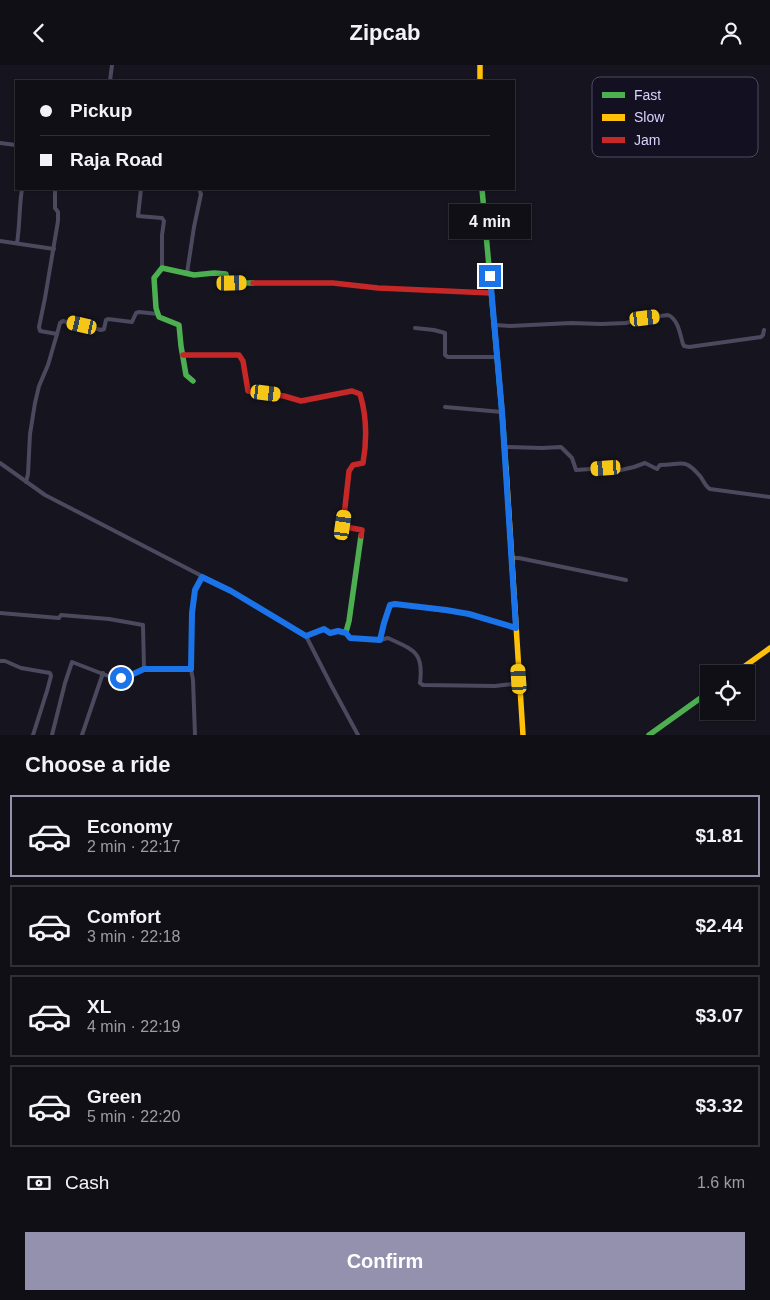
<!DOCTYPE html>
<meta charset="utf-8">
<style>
body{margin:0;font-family:Arial,sans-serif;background:#19181f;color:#f1f3f6;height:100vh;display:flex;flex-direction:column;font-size:19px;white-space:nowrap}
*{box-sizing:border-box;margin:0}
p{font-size:16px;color:#9c9ca1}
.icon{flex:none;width:28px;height:28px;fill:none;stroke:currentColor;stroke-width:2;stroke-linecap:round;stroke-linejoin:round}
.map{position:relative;height:670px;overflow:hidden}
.details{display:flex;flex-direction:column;background:#100f16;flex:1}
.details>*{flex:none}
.hud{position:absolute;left:15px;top:15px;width:500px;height:110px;border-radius:0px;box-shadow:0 1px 4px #0004,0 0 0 1px #302f35;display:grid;align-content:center;height:110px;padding:0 25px;background:#100f16}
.fabs{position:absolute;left:700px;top:600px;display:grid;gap:10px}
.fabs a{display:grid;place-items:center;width:55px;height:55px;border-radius:0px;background:#100f16;box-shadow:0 1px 4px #0004,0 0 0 1px #302f35;font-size:25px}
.end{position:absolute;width:22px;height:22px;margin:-11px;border:6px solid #1a73e8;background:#fff;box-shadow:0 0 0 2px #fff}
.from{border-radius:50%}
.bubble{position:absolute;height:35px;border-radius:0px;background:#100f16;box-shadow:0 1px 4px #0004,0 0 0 1px #302f35;font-size:16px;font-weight:600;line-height:35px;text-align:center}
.car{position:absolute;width:15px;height:30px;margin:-15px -8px;border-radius:6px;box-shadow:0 0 4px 1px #0007;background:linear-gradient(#f5c518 24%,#345 0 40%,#f5c518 0 76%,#345 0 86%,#f5c518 0)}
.hud b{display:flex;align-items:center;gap:18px;height:48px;font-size:19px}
.hud b+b{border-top:1px solid #302f35}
.hud i{width:12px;height:12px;background:#f1f3f6}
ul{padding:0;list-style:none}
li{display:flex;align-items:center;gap:15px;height:82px;margin:0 10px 8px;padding:0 15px;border:2px solid #302f35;border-radius:0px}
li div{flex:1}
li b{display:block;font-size:19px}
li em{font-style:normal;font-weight:600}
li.selected{border-color:#9491ae}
li>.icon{width:45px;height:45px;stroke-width:1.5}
h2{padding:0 25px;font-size:22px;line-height:60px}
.pay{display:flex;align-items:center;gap:12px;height:55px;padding:0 25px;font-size:19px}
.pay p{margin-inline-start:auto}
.action{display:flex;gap:10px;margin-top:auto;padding:10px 25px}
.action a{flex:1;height:58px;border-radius:0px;background:#9491ae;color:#fff;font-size:20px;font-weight:600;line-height:58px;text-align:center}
header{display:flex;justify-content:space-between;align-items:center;height:65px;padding:0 25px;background:#100f16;font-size:22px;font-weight:600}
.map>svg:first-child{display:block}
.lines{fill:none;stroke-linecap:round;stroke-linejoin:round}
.street{stroke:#4b495e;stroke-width:4}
.fast{stroke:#4caf50;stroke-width:5.5}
.slow{stroke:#ffc107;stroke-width:5.5}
.jam{stroke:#c62828;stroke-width:5.5}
.route{stroke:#1a73e8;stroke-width:6}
.key{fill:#131022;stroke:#4e4b63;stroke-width:1}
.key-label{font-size:14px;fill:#d8d4fb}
</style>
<header><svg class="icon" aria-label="back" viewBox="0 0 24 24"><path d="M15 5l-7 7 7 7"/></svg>Zipcab<svg class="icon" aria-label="person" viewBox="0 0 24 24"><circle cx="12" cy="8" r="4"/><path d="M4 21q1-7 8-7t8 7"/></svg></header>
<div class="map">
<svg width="770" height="670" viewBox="0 0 770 670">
<rect width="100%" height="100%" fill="#16141e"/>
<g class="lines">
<g class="street">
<path d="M110 16 112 0"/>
<path d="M0 78 16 80"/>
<path d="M141 124 138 151 162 153 164 156 162 170V203"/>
<path d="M0 176 54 184"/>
<path d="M17 178C20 160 19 142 22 124"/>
<path d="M187 208 194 162 201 129 199 124"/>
<path d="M495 260 510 261 571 258 601 259 626 258 645 253 668 250C678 254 680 269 683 279L684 281 689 282 761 272 763 270 764 265"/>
<path d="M415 263 434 265 445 268V290L448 292H497"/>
<path d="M57 269 60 258 63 256 101 265 104 264 106 255 108 254 132 257 136 248 139 247 158 249"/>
<path d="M445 342 502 347"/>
<path d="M505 382 542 383 561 382 572 393 576 405 606 403 621 405 634 402 645 398 657 404 660 400C682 400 684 392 700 411 704 416 705 421 710 424L770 432"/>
<path d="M0 398 45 430 231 526 306 571 331 620 358 670"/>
<path d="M26 417 28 409 30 369 35 338 39 321 48 300 57 269 40 266 39 262 45 233 58 156V147L55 143V124"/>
<path d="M512 493H519L626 515"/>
<path d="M0 548 59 553 61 550 109 554 143 560 144 604"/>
<path d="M306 571 324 564 330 568 338 566 346 567 350 573 380 575 388 573C413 585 424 586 420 618L423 620 495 621 520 618"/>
<path d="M380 575 390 539H395L469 549 516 563"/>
<path d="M0 596H5L21 603 50 608 51 611 47 626 33 670"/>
<path d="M52 670 65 618 72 597 116 614 131 610 144 604H191"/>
<path d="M82 670 103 608"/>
<path d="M195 670 193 615 191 604 192 548 195 525 202 512"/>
</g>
<g class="fast">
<path d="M482 124 502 347 506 403"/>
<path d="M193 316 186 310 181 281 179 260 159 252 156 243 154 213 162 203 194 210 214 208 226 209 227 214 232 218H253"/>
<path d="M346 567 349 556 361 471"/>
<path d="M649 670 709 627"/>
</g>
<g class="slow">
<path d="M480 0V16"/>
<path d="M506 403 523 670"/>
<path d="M734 609 770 583"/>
</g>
<g class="jam">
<path d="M253 218H333L378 223 491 228"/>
<path d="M183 290H239L243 296 248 326 284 331 301 336 352 326 360 329C367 352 367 375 363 398L353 400 349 406 343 460 346 462 362 465 361 471"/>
</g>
</g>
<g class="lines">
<path class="route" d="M121 613 131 610 144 604H191L192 548 195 525 202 512 231 526 306 571 324 564 330 568 338 566 346 568 350 573 380 575 384 558 390 540 395 539 446 545 469 549 516 563 502 347 490 211"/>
</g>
<rect x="592" y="12" width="166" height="80" rx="8" class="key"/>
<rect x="602" y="27" width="23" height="6" fill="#4caf50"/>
<rect x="602" y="49" width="23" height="7" fill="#ffc107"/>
<rect x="602" y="72" width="23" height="6" fill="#c62828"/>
<g class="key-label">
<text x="634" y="35">Fast</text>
<text x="634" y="57">Slow</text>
<text x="634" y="80">Jam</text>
</g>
</svg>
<div class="fabs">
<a><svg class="icon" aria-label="locate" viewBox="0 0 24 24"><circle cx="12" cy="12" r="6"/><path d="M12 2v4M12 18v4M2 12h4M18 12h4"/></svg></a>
</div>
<i class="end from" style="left:121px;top:613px"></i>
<i class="end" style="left:490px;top:211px"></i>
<div class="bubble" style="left:449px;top:139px;width:82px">4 min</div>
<i class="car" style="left:232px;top:218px;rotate:89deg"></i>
<i class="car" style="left:645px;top:253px;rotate:83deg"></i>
<i class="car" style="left:82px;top:260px;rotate:283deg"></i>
<i class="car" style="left:266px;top:328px;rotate:97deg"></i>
<i class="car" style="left:606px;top:403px;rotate:266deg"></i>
<i class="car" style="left:343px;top:460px;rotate:8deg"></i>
<i class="car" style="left:519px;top:614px;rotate:356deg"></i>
<div class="hud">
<b><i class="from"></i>Pickup</b>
<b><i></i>Raja Road</b>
</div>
</div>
<section class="details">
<h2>Choose a ride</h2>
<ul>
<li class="selected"><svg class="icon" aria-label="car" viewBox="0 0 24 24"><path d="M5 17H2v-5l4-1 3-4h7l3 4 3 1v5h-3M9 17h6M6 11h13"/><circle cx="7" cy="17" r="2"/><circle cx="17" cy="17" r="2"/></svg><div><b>Economy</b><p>2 min · 22:17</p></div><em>$1.81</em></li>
<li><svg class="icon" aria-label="car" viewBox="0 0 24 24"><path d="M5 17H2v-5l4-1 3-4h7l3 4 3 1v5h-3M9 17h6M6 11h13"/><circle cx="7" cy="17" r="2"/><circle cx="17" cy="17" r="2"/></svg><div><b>Comfort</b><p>3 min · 22:18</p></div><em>$2.44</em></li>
<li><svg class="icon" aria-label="car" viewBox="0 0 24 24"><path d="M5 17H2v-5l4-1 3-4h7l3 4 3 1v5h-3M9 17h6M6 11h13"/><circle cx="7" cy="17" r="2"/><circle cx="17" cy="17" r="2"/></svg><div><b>XL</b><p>4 min · 22:19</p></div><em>$3.07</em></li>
<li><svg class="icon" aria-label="car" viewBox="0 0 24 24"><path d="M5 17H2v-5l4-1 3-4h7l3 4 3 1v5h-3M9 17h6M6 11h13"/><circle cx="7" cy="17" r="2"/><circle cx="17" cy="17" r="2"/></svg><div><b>Green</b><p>5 min · 22:20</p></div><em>$3.32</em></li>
</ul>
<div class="pay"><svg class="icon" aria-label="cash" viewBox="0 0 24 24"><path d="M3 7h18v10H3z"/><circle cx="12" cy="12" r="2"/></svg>Cash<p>1.6 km</p></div>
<div class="action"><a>Confirm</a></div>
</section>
